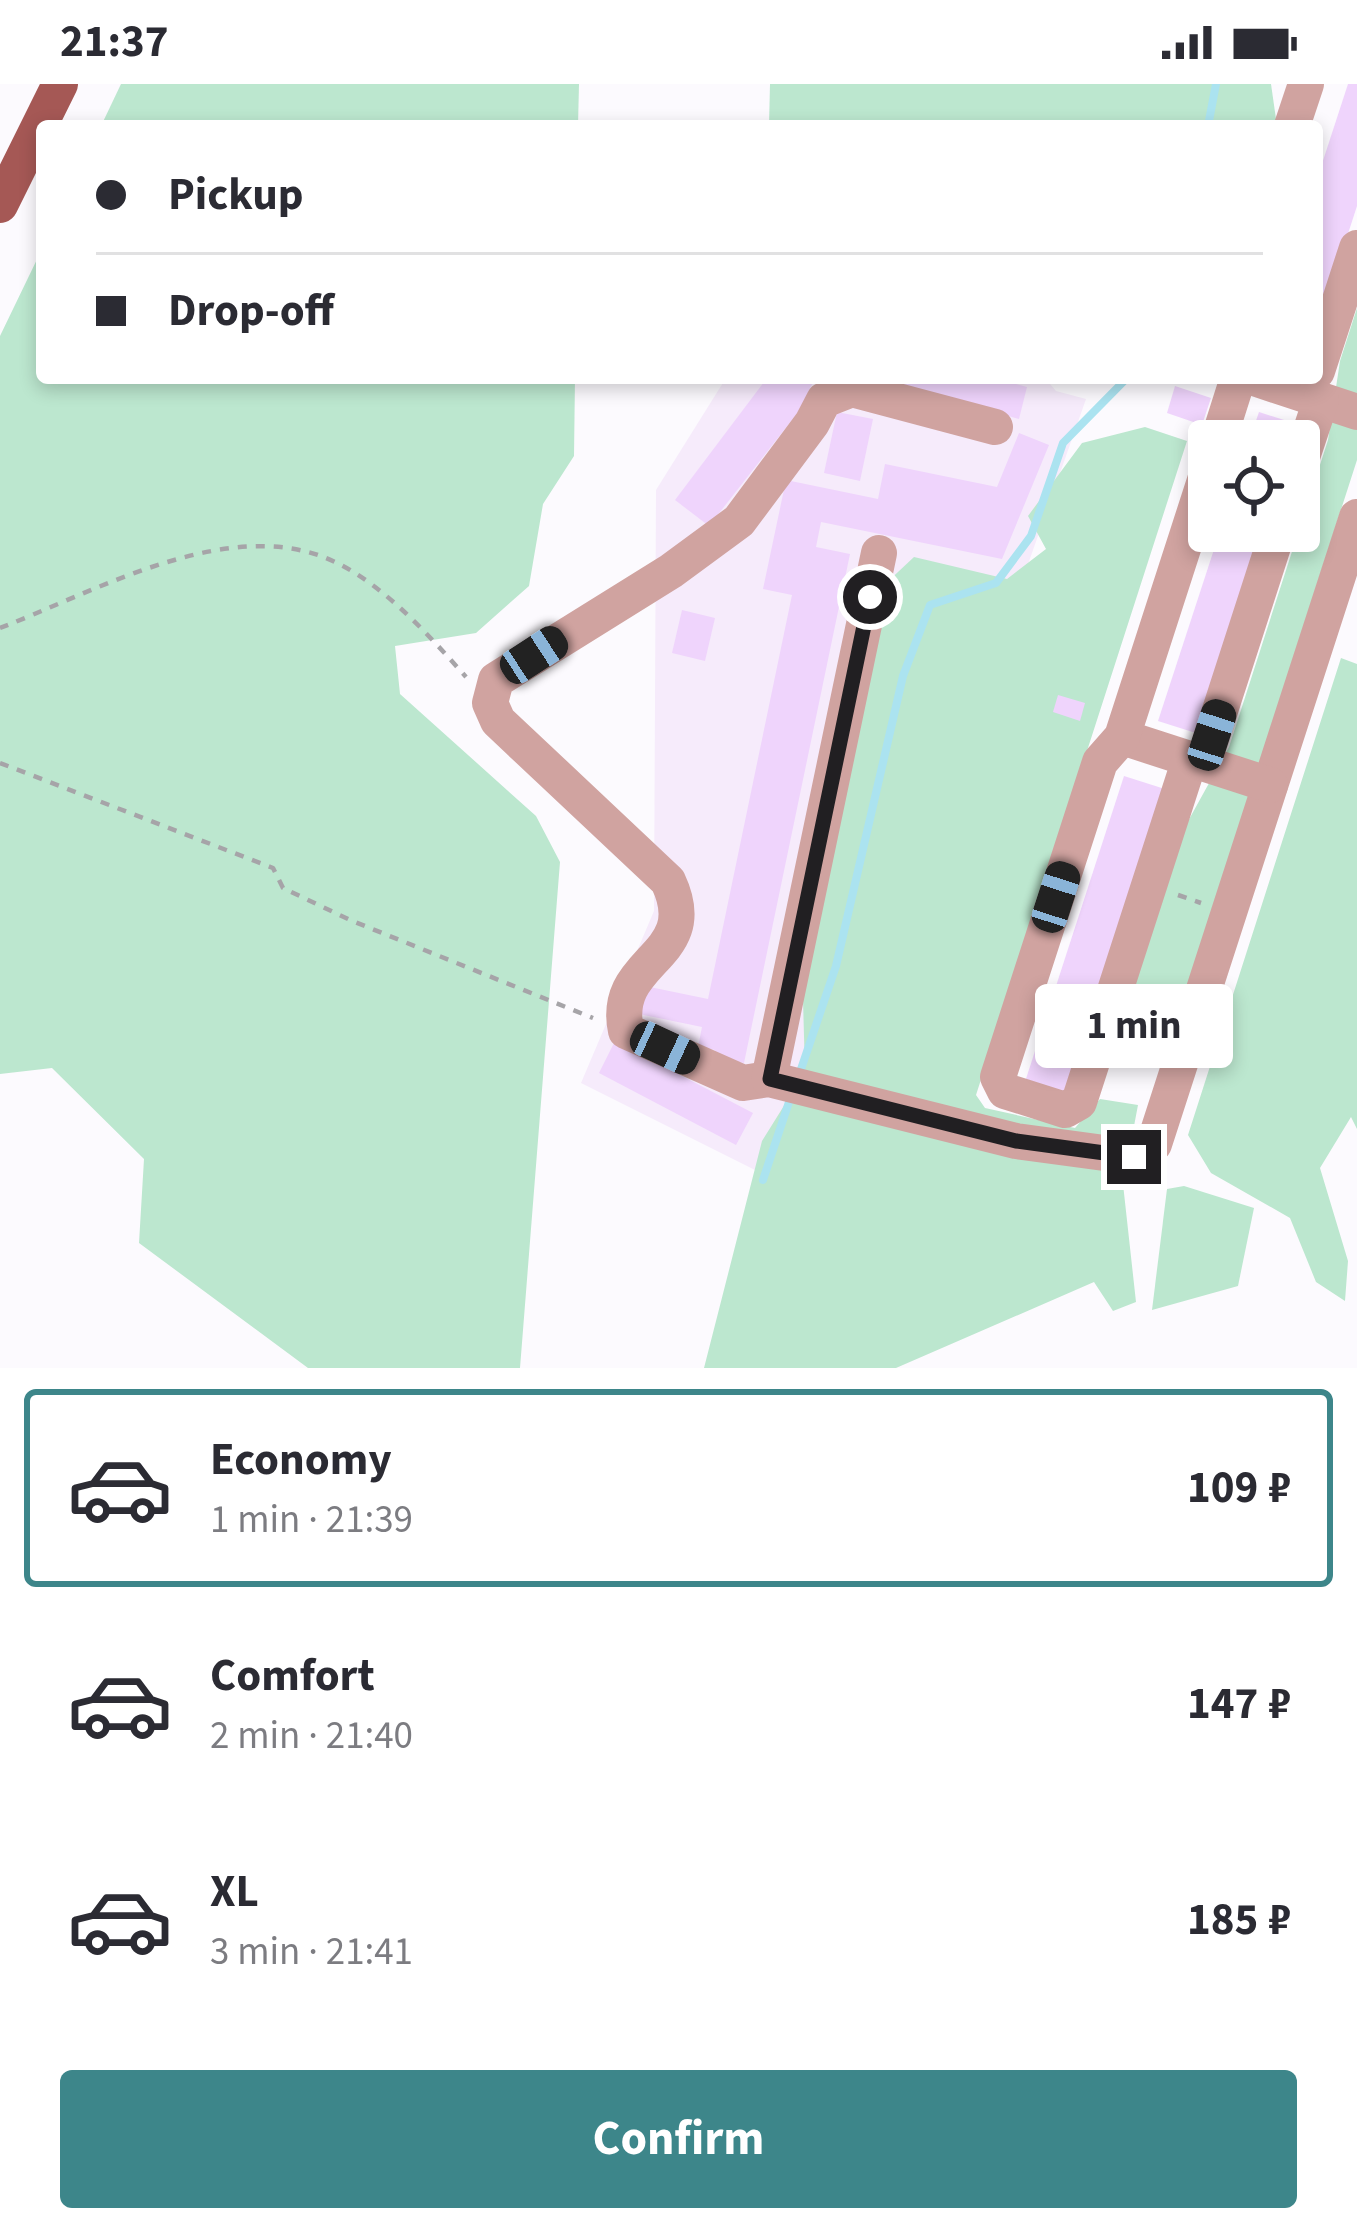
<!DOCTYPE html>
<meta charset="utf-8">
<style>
body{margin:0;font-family:"Source Sans 3",sans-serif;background:#f7f7f7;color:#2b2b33;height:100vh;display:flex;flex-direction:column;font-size:45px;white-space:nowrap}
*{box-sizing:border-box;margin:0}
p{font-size:39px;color:#7c7c81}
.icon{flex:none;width:66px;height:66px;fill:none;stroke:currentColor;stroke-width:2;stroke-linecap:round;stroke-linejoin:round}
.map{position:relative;height:1284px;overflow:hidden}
.drawer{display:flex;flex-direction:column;background:#fff;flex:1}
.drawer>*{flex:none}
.top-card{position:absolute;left:36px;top:36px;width:1287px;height:264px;border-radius:12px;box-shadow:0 6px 18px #0003;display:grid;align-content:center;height:264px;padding:0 60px;background:#fff}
.fabs{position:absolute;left:1188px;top:336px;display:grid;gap:24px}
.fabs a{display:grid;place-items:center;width:132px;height:132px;border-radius:12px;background:#fff;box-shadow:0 6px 18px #0003;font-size:60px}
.end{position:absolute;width:54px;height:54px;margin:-27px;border:15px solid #211f22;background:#fff;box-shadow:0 0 0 6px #fff}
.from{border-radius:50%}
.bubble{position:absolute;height:84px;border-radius:12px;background:#fff;box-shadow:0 6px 18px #0003;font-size:39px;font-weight:700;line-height:84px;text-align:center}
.car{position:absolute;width:36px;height:72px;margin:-36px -18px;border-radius:15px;box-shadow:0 0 9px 3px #0007;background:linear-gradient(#222 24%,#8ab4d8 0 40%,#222 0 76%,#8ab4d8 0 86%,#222 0)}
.top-card b{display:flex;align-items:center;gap:42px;height:114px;font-size:45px}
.top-card b+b{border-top:3px solid #e1e1e2}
.top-card i{width:30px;height:30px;background:#2b2b33}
ul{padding:21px 0 0;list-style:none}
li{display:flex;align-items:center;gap:36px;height:198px;margin:0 24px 18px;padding:0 36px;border:6px solid transparent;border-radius:12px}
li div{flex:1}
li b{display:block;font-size:45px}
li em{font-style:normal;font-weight:700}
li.active{border-color:#3d868a}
li>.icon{width:108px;height:108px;stroke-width:1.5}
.action{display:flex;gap:24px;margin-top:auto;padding:24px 60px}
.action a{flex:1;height:138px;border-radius:12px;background:#3d868a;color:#fff;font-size:48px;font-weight:700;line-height:138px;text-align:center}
.status{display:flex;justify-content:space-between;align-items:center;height:84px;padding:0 60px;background:#fff;direction:ltr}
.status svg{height:33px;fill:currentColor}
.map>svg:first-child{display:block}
.built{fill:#f6ebfb}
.green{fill:#bce7cf}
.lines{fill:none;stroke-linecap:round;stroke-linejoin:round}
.stream{stroke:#abe3f0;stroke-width:8}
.building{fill:#efd4fc}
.path{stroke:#a6a4a8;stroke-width:4.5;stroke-dasharray:9 9;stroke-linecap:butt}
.minor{stroke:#d0a3a0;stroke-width:36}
.major{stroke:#a55855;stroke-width:36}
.route{stroke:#211f22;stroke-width:15}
</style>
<div class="status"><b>21:37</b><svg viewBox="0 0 49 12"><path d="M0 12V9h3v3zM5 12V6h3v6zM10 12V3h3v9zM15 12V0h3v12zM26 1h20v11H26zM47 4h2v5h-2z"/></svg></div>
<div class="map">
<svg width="1357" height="1284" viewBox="0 0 1357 1284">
<rect width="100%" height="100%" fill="#fcfafe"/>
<path class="built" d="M726 294H1045L1056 307 1086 315 1013 523 808 968 761 1089 581 999 654 827 656 406Z"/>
<g class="green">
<path d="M121 0H579L578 42H101Z"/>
<path d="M770 0H1271L1277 42H769Z"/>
<path d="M42 165V294H575L574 372 543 420 529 502 476 549 395 562 400 610 536 732 560 778 520 1284H308L139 1159 144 1075 52 984 0 990V252Z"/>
<path d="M1357 224V376L1161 984 1158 949 1122 938 1187 739 1229 663 1328 356 1340 277Z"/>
<path d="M1145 343 1187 357 976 1011 985 1024 1075 1044 1100 1015 1138 1021 1123 1100 1136 1218 1113 1227 1094 1198 896 1284H704L762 1057 805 988 802 880 882 503 914 473 1007 495 1046 465 1028 432 1082 359Z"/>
<path d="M1341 574 1357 580V1045L1351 1033 1320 1084 1348 1177 1345 1217 1316 1198 1290 1134 1211 1089 1188 1051Z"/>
<path d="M1184 1102 1254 1124 1238 1202 1152 1226 1167 1105Z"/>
</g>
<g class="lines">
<g class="stream">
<path d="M1208 42 1216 0"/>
<path d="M798 994 836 882 903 592 930 521 996 499 1031 452 1063 359 1127 294"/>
<path d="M763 1096 791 1012"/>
</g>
</g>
<g class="building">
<path d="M1348 0H1357V122L1318 242 1317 95Z"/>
<path d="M767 294H815L799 327 709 442 675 416Z"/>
<path d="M874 294H994L1027 303 1019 335Z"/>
<path d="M1175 302 1211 314 1202 341 1167 329Z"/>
<path d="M837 328 873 335 860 397 824 389Z"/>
<path d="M1259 328 1303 342 1298 357H1249Z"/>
<path d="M1019 349 1049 361 1002 475 821 438 816 463 850 470 744 979 713 973 715 966 698 963 702 943 639 930 645 902 708 915 792 511 763 505 786 396 878 415 885 380 997 403Z"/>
<path d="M1220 447H1269L1202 651 1158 637Z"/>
<path d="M682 526 715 534 705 577 672 569Z"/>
<path d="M1058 611 1085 619 1080 637 1053 628Z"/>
<path d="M1124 692 1168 706 1068 1015 1024 1001Z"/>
<path d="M615 957 753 1029 736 1061 599 989Z"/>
</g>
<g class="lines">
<g class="path">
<path d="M0 544C91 509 210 442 308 468 370 484 425 547 466 593"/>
<path d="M0 679 273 784 283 804 350 836 593 934"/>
<path d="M1178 811 1201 819"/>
<path d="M1138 935 1161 943"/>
</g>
<g class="minor">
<path d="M1292 42 1306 0"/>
<path d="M1317 287 1357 164"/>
<path d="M1254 294 1357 328"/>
<path d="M995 343 852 305 824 316 812 339 739 437 671 487 496 596 490 619 498 637 668 797C705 875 610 873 626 947L743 999 769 995 1016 1057 1134 1073 1154 1060 1357 433"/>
<path d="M1218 357 1238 294"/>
<path d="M1299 382 1321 316"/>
<path d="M1122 653 1270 701"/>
<path d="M1190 675 1079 1018 1065 1026 1005 1007 998 993 1100 678 1122 653 1209 384"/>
<path d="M1203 679 1278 447"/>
<path d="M769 995 879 469"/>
</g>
<path class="major" d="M0 121 60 0"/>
</g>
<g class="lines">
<path class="route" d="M870 513 770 995 1016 1057 1134 1073"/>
</g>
</svg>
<div class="fabs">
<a><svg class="icon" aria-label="locate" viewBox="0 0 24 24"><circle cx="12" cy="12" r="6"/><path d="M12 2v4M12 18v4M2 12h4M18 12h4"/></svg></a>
</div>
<i class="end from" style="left:870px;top:513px"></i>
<i class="end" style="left:1134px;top:1073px"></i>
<div class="bubble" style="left:1035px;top:900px;width:198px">1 min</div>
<i class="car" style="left:534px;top:571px;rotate:57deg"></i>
<i class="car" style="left:1212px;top:651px;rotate:18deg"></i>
<i class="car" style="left:1056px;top:813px;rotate:18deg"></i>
<i class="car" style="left:665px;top:964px;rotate:115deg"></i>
<div class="top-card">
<b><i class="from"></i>Pickup</b>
<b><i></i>Drop-off</b>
</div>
</div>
<section class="drawer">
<ul>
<li class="active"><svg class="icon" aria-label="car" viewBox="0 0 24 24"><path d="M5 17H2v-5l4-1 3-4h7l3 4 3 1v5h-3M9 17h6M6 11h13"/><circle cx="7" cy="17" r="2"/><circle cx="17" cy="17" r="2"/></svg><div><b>Economy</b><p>1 min · 21:39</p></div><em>109 ₽</em></li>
<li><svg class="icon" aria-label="car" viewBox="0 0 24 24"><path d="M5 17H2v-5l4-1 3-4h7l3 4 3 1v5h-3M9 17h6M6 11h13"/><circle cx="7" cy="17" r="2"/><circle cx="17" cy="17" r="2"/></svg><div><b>Comfort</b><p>2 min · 21:40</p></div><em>147 ₽</em></li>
<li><svg class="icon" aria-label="car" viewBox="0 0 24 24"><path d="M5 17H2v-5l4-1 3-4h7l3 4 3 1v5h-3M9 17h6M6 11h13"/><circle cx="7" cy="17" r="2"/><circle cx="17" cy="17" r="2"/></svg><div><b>XL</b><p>3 min · 21:41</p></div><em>185 ₽</em></li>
</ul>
<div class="action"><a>Confirm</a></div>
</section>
